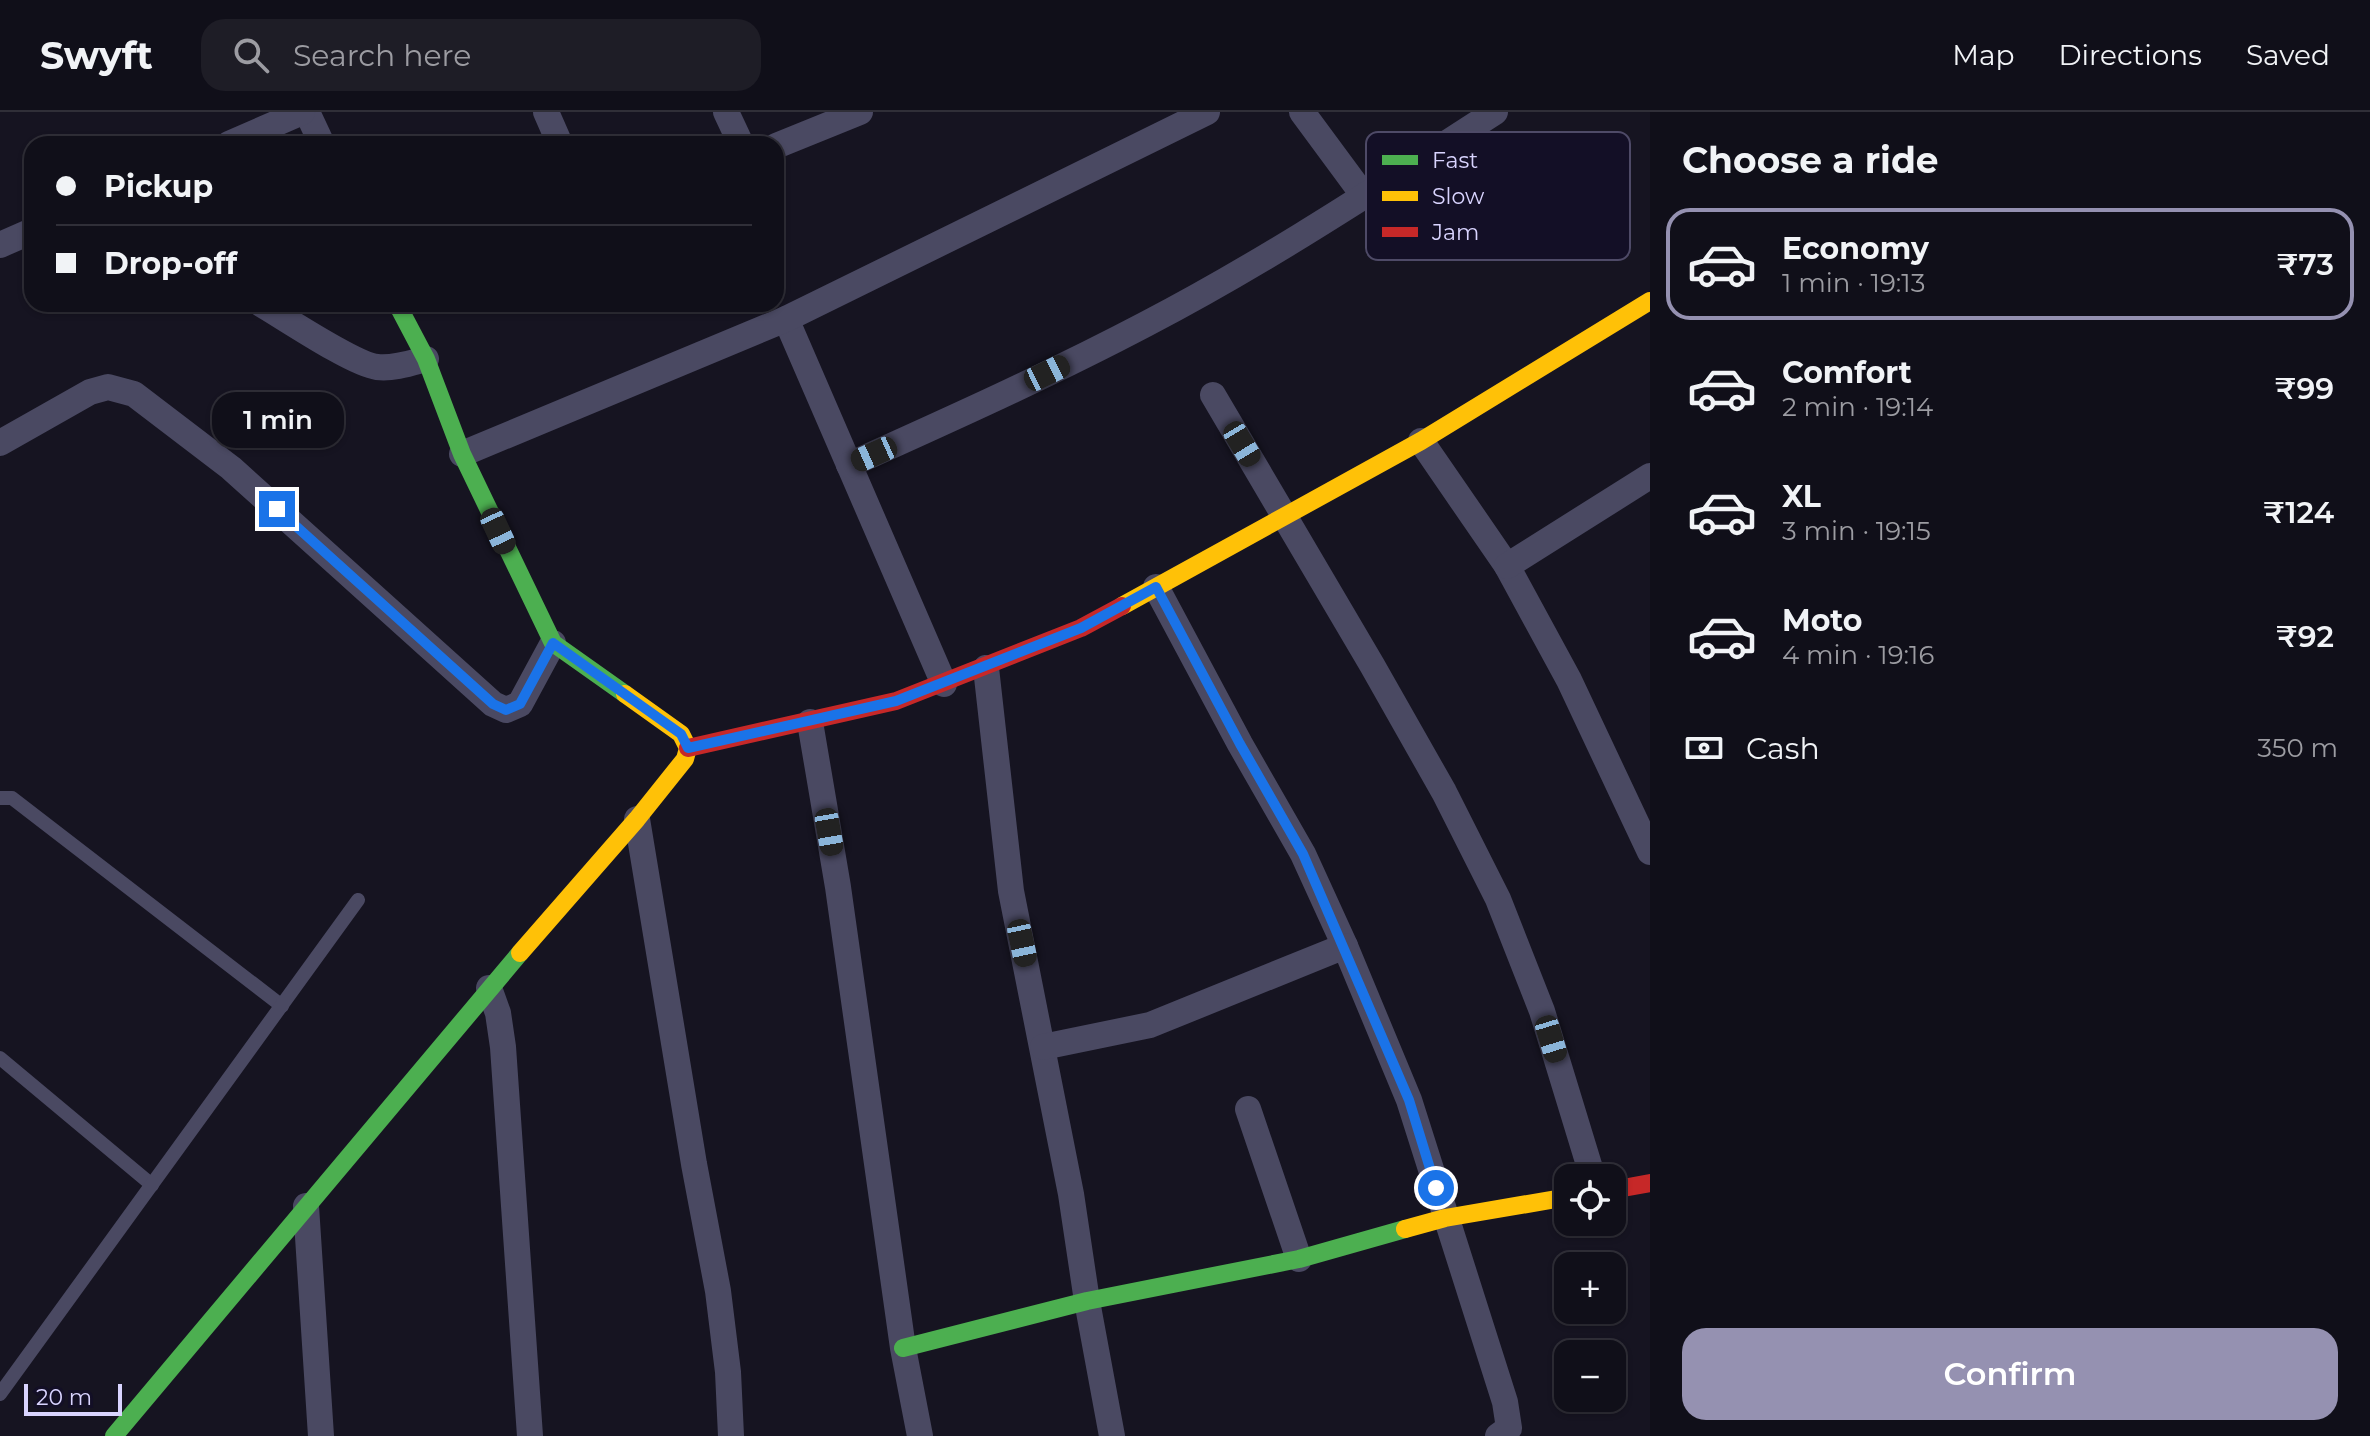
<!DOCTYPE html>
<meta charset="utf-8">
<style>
body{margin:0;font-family:Montserrat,sans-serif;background:#1e1d26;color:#f1f3f6;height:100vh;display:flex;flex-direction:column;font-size:30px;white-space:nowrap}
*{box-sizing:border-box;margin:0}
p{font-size:26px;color:#9c9ca2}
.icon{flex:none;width:44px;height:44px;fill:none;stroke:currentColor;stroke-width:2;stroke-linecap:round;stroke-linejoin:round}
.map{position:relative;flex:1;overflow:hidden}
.drawer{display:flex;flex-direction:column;background:#100f19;width:720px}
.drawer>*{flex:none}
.top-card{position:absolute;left:24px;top:24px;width:760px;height:176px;border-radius:24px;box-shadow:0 2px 6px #0004,0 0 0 2px #302f38;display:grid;align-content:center;height:176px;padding:0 32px;background:#100f19}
.controls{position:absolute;left:1554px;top:1052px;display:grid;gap:16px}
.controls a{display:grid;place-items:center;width:72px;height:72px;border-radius:16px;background:#100f19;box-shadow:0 2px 6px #0004,0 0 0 2px #302f38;font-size:40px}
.scale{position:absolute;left:24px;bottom:20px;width:98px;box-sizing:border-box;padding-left:8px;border:4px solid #d9d4ff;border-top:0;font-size:22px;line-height:28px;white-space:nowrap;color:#d9d4ff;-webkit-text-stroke:6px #130f26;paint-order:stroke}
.end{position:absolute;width:36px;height:36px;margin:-18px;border:10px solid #1a73e8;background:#fff;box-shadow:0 0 0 4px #fff}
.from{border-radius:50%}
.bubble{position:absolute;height:56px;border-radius:24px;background:#100f19;box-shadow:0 2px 6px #0004,0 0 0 2px #302f38;font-size:26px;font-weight:600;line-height:56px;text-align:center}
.car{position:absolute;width:24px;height:48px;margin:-24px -12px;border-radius:10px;box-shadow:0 0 6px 2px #0007;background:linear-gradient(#222 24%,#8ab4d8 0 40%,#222 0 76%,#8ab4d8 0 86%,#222 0)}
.top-card b{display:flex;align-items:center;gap:28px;height:76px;font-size:30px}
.top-card b+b{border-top:2px solid #302f38}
.top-card i{width:20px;height:20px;background:#f1f3f6}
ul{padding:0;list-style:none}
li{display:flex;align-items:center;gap:24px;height:112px;margin:0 16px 12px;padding:0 16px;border:4px solid transparent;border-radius:24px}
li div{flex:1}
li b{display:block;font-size:30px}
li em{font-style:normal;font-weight:600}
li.on{border-color:#9591b1}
li>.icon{width:72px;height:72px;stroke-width:1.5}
h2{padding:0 32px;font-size:36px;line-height:96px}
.pay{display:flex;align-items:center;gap:20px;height:88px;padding:0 32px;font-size:30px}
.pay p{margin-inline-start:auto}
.cta{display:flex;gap:16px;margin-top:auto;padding:16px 32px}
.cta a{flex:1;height:92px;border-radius:24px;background:#9591b1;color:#fff;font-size:32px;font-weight:600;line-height:92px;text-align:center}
header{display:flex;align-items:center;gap:48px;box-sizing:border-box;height:112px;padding:0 40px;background:#100f19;border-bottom:2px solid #302f38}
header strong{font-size:38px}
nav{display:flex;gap:44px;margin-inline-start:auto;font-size:28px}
.search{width:560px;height:72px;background:#1e1d26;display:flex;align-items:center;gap:20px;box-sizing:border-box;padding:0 28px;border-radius:24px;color:#9c9ca2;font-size:30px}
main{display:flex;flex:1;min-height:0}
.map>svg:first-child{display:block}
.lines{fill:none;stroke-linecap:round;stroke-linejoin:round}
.lane{stroke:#4a4962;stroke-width:14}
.street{stroke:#4a4962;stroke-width:26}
.fast{stroke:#4caf50;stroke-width:18}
.slow{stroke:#ffc107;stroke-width:18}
.jam{stroke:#c62828;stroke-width:18}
.route{stroke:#1a73e8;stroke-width:10}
.key{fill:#130f26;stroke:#4e4a67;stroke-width:2}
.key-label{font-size:22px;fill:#d9d4ff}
</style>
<header>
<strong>Swyft</strong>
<div class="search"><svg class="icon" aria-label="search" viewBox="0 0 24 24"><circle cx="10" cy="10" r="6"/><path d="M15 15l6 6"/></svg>Search here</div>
<nav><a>Map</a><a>Directions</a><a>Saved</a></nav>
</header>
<main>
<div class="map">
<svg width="1650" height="1324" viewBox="0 0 1650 1324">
<rect width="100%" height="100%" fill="#161421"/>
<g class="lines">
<g class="lane">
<path d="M0 686H12L282 894"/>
<path d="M0 946 152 1073"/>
<path d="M0 1282 358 788"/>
</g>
<g class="street">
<path d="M307 0 322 32"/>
<path d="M546 0 560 32"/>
<path d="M726 0 741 32"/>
<path d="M1302 0 1364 84"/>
<path d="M229 32 302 0"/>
<path d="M776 34 860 0"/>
<path d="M0 133 32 119"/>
<path d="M261 192C285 206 353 252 377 255 393 257 411 251 426 247"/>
<path d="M786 207 944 572"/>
<path d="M1213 283 1372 553 1444 680 1498 787 1542 899 1593 1066"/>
<path d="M1421 329 1507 454 1569 568 1650 740"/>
<path d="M0 331 90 280 108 275 134 282 231 356 493 592 506 598 520 592 553 531"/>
<path d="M462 342 786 207 1207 0"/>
<path d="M849 353C949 308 1049 263 1146 212 1267 149 1380 74 1495 0"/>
<path d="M1507 454 1650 364"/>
<path d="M1156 475 1240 632 1303 742 1345 834 1409 988 1505 1290 1509 1316 1498 1324"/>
<path d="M986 556 1011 779 1071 1082 1087 1189 1112 1324"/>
<path d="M810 610 838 775 903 1236 920 1324"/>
<path d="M637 707 694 1052 718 1179 728 1260 731 1324"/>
<path d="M489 876 498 901 503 935 530 1324"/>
<path d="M1043 935 1150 913 1345 834"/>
<path d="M1248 997 1299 1147"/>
<path d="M306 1094 321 1324"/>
</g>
<g class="fast">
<path d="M397 192 426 247 462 342 553 531 625 582"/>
<path d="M903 1236 1087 1189 1299 1147 1405 1117"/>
<path d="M114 1324 520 841"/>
</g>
<g class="slow">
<path d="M1122 494 1421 329 1650 189"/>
<path d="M520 841 637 707 685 647 688 636 681 622 625 582"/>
<path d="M1405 1117 1445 1106 1568 1085"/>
</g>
<g class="jam">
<path d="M688 636 896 589 1081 516 1122 494"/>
<path d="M1612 1078 1650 1071"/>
</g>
</g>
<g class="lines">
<path class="route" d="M277 397 493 592 506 598 520 592 553 531 681 622 688 636 896 589 1081 516 1156 475 1240 632 1303 742 1409 988 1436 1076"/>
</g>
<rect x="1366" y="20" width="264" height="128" rx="12" class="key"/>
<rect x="1382" y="43" width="36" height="10" fill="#4caf50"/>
<rect x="1382" y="79" width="36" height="10" fill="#ffc107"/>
<rect x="1382" y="115" width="36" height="10" fill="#c62828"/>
<g class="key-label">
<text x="1432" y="56">Fast</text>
<text x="1432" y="92">Slow</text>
<text x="1432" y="128">Jam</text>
</g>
</svg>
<div class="controls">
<a><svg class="icon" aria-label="locate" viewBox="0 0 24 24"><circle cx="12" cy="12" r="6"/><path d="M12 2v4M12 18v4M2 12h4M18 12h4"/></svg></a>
<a>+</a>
<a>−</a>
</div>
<div class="scale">20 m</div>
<i class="end from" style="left:1436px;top:1076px"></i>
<i class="end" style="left:277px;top:397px"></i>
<div class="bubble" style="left:212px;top:280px;width:132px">1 min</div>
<i class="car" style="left:1047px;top:261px;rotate:64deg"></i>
<i class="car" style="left:1242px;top:332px;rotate:149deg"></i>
<i class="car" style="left:874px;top:342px;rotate:246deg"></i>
<i class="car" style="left:498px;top:419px;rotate:155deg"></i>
<i class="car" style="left:829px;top:720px;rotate:170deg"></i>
<i class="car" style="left:1022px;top:831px;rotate:168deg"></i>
<i class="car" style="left:1551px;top:927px;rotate:163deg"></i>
<div class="top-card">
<b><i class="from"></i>Pickup</b>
<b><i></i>Drop-off</b>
</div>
</div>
<section class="drawer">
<h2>Choose a ride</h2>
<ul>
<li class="on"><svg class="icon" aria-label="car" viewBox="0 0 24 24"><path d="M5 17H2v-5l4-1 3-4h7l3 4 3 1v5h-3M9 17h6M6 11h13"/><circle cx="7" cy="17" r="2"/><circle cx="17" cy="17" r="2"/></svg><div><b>Economy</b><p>1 min · 19:13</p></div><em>₹73</em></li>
<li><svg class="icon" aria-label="car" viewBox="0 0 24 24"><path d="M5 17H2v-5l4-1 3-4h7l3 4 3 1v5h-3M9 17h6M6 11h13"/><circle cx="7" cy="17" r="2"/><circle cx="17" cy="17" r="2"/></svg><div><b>Comfort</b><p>2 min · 19:14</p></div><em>₹99</em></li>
<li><svg class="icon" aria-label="car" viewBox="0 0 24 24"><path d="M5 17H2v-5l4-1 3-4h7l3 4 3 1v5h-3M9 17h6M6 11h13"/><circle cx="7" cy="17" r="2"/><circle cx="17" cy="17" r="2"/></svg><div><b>XL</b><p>3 min · 19:15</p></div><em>₹124</em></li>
<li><svg class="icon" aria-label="car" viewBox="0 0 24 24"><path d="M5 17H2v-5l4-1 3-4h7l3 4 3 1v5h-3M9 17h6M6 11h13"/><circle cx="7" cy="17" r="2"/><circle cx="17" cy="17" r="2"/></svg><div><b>Moto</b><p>4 min · 19:16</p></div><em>₹92</em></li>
</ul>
<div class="pay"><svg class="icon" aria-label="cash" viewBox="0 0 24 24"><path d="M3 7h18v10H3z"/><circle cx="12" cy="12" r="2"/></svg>Cash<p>350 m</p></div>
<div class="cta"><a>Confirm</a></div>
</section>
</main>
